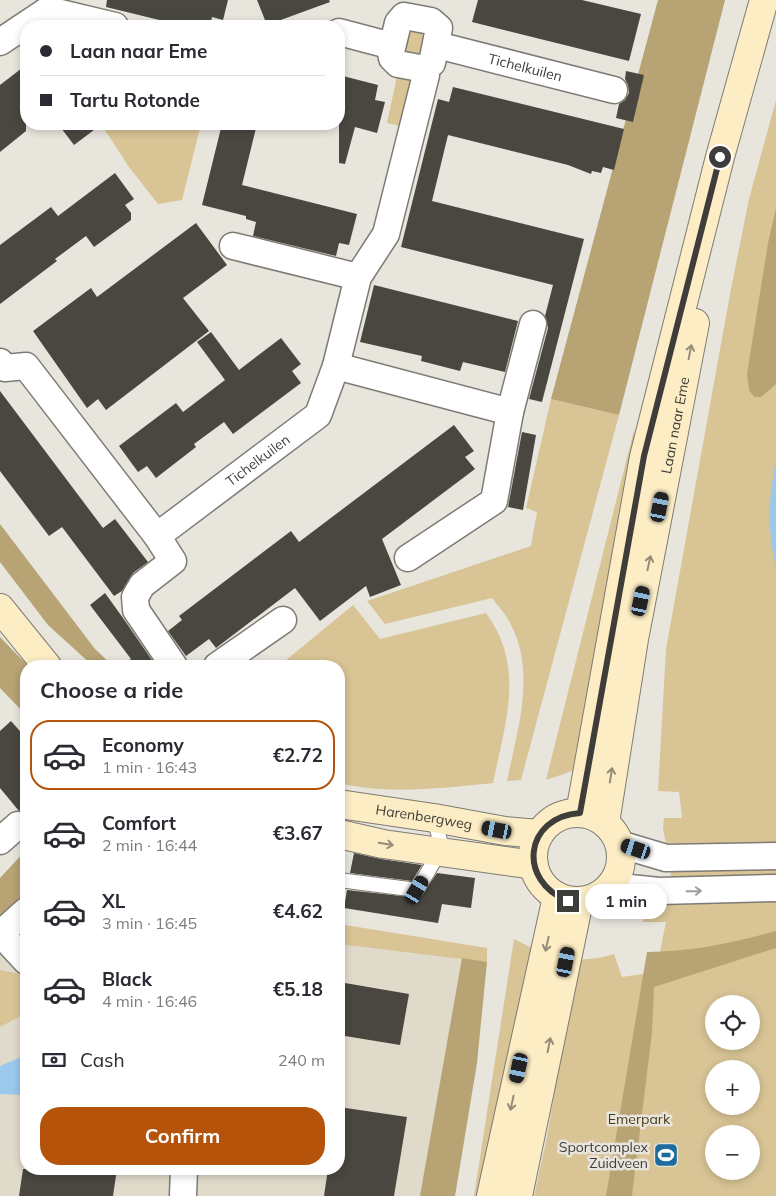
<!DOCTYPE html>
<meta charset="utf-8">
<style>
body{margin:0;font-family:Mulish,sans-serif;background:#f2f2f3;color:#2b2b33;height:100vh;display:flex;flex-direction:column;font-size:19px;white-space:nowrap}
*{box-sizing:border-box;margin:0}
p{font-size:16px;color:#7c7c81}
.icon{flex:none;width:28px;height:28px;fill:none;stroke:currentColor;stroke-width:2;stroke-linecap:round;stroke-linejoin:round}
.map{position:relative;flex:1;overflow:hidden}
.details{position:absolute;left:20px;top:660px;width:325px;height:515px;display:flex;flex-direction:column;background:#fff;border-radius:20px;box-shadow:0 2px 8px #0003}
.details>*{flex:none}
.banner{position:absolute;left:20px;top:20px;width:325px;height:110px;border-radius:20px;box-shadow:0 2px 8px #0003;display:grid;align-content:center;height:110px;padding:0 20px;background:#fff}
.buttons{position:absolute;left:705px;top:995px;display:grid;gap:10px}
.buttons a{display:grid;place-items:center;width:55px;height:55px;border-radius:50%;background:#fff;box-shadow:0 2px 8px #0003;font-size:25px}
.end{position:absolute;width:22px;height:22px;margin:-11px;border:6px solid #3e3d3a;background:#fff;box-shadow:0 0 0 2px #fff}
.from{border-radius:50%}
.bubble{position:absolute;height:35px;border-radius:18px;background:#fff;box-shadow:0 2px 8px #0003;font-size:16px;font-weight:700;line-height:35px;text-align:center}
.car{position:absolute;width:15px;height:30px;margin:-15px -8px;border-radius:6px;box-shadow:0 0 4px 1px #0007;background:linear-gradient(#222 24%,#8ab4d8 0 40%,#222 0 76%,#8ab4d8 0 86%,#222 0)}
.banner b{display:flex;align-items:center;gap:18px;height:48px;font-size:19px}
.banner b+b{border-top:1px solid #e1e1e2}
.banner i{width:12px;height:12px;background:#2b2b33}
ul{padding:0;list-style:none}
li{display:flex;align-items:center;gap:15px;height:70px;margin:0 10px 8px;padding:0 10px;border:2px solid transparent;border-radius:20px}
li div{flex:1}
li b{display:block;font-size:19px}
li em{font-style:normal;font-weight:700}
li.current{border-color:#b45309}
li>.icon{width:45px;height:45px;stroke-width:1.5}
h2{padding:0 20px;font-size:22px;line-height:60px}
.pay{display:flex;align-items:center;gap:12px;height:55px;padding:0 20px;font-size:19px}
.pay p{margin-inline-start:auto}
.primary-button{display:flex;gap:10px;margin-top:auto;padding:10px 20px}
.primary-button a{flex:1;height:58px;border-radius:20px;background:#b45309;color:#fff;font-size:20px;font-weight:700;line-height:58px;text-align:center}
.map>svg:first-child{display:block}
.built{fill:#e0dacb}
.green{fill:#d8c495;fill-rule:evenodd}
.forest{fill:#b7a373}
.water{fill:#9bc9ec}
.building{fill:#4a4741}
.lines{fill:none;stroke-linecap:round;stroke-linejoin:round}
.lane-casing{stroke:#7e7b74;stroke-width:16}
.street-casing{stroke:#7e7b74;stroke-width:29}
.secondary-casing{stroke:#7e7b74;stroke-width:30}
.lane{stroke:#fff;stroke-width:14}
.street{stroke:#fff;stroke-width:26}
.secondary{stroke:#fcedc4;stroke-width:28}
.oneway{stroke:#948c78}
.oneway2{stroke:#9e9e9c}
.route{stroke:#3e3d3a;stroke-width:6}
.labels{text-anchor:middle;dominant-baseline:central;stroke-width:5;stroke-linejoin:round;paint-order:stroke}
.street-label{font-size:14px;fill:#3e3d3a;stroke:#e8e5dd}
.park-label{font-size:14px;fill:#4b3c15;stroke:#e8e5dd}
.poi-label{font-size:14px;fill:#3e3d3a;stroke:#e8e5dd;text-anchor:end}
</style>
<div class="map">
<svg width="776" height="1196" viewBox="0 0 776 1196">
<rect width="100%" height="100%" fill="#e8e5dd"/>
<path class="built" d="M26 907V1169H339V931L464 950 423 1196H0V927Z"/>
<g class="green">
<path d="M409 29 427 32 421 54 408 53 405 50Z"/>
<path d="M398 72 407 77 412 84 403 127 387 123Z"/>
<path d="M776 100V1196H534L547 1137 577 960 599 958 614 954 622 977 656 972 666 922H642L652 903 663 905C671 886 672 864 673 843H666L663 829 664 818H682L679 792 658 791 666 649 730 294 749 199ZM714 1004H751V1041H714ZM714 1069H751V1106H714ZM714 1134H751V1171H714Z"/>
<path d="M101 124H201L182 200 158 204 129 167Z"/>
<path d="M551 399 619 415 521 780 507 781C517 730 537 673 510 623 506 614 498 606 492 598L385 624 367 601 531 546 537 512 526 508Z"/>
<path d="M634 430 637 443 578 769 546 780Z"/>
<path d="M353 605 380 639 486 613C526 667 505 723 493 783 443 788 388 795 339 783V666H279Z"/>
<path d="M339 924 487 948V962L339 944Z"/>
<path d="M514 939 538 951 484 1196H474Z"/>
<path d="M0 970 20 974 26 980V1013L0 1027Z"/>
</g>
<g class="forest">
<path d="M658 0H725L619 415 551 399Z"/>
<path d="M776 208V384L761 397H754L749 390 747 374 768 243Z"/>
<path d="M0 524 95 649 113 666H93L48 625 0 562Z"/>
<path d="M0 637 28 666 26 715 0 688Z"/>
<path d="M26 850V894L0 918V878Z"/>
<path d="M776 931V948L654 987 652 1032 632 1196H606L647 952C691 952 734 943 776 931Z"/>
<path d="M462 958 487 962 477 1063 455 1196H420Z"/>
</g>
<g class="water">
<path d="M776 461V567C767 532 768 497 776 461Z"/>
<path d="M26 1055V1095L0 1094V1066Z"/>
</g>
<g class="building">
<path d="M107 0H228L223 20 212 17 210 26H184L106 7Z"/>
<path d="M257 0H329L330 2 267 25Z"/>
<path d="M478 0H582L641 14 629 61 472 22Z"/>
<path d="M26 65V131L0 152V85Z"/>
<path d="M626 71 644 75 633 122 616 118 619 104 625 100 629 93 628 85 625 79Z"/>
<path d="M339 75 378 85 375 100 385 102 377 133 355 127 345 164 339 163Z"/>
<path d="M453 87 624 129 614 170 603 167 601 173 592 171 591 174 568 165 448 135 432 201 584 239 542 402 529 399 548 328 545 316 553 285 401 247 438 99 449 102Z"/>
<path d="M58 124H102L74 145Z"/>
<path d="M222 124H257L242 185 357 214 349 245 339 243 336 256 253 236 256 222 246 219V216L202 205Z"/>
<path d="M115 173 134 199 125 205 131 213V220L94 247 86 236 55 259 57 261 0 304V245L51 207 58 216Z"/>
<path d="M196 223 227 265 183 298 209 331 106 410 98 399 87 408 33 331 91 288 97 297Z"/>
<path d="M374 285 518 321 505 372 463 362 460 371 421 361 422 356 360 342Z"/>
<path d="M211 332 239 370 281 338 301 364 292 371 301 383 233 434 224 422 194 444 196 447 156 478 147 466 138 472 119 446 176 403 183 412 225 380 197 342Z"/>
<path d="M0 391 103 528 115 519 148 562 133 573 122 591 114 596 62 527 49 536 0 471Z"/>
<path d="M454 425 474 451 465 457 475 469 382 539 401 585 370 597 366 586 320 621 295 588 216 648 209 639 186 656 168 631 182 620 179 616 291 531 299 542Z"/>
<path d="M522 432 536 435 523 510 508 507Z"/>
<path d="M105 593 123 618 156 666H121L131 659 90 605Z"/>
<path d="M11 721 26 738V813L19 811 0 788V731Z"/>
<path d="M354 853 381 859 422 865 412 881 350 873Z"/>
<path d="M437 873 475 878 471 908 442 904 438 923 344 908 347 890 420 898Z"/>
<path d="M339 982 409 994 400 1045 339 1035Z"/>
<path d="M339 1107 407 1117 394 1196H324L328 1169H339Z"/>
<path d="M23 1169H117L113 1196H19Z"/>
</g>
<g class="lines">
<defs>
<path id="lane" d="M339 880 417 890 442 848 434 818"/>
<g id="street">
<path d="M404 16 431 21 439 28 432 63 425 69 398 64 392 58 391 52 398 23Z"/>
<path d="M339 32 392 46"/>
<path d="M0 42 48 10 115 26"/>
<path id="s1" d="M437 45 614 90"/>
<path d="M233 246 358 277"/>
<path d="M0 362 5 368 26 366 157 536 173 561 142 585 135 597 136 610 174 666"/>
<path d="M336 366 510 412"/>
<path id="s2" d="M157 536 318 415 336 366 358 277 386 234 426 75 425 69"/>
<path d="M408 558 494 501 510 412 533 324"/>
<path d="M217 666 283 620"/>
<path d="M0 841 18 825"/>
<path d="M619 844 666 858 776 856"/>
<path d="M610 886 659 891 776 888"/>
<path d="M0 933 26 961"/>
<path d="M0 934 26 911"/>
<path d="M183 1196 184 1169"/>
</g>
<g id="secondary">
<path d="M0 608 47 666"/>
<path id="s3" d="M339 804 434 818 505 831 539 834"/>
<path d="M580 813 644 457 720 157 764 0"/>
<circle cx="577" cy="857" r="44"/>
<path id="s4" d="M605 823 634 639 695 323"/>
<path d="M339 834 383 844 534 865"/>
<path d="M491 1196 557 897"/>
<path d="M518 1196 579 901"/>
</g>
</defs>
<use href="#lane" class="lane-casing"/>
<use href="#street" class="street-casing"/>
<use href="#secondary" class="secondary-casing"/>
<use href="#lane" class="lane"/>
<use href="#street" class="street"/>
<use href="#secondary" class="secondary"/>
</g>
<defs><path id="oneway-shaft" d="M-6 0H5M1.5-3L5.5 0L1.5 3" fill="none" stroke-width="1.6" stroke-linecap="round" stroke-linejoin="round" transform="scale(1.25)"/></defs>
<g class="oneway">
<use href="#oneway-shaft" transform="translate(690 352) rotate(-79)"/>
<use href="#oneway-shaft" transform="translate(649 563) rotate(-78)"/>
<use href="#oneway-shaft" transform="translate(611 775) rotate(-81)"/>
<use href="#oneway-shaft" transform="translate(386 844) rotate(10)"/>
<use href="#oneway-shaft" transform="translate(547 944) rotate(103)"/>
<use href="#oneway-shaft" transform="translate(549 1045) rotate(-79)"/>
<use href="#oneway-shaft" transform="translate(512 1103) rotate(102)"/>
</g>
<use class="oneway2" href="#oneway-shaft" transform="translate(694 891) rotate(-1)"/>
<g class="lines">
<path class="route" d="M568 901C517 881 524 817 580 813L644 456 720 157"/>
</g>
<defs>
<symbol id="stadium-square" viewBox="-11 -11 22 22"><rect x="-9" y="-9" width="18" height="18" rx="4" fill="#1c6d9e" stroke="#e8e5dd"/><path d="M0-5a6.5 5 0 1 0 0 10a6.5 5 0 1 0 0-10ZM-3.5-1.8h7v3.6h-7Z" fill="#fff"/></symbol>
</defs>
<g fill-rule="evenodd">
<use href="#stadium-square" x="652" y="1141" width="28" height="28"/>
</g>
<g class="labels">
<g class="street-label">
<text stroke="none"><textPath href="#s1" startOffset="91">Tichelkuilen</textPath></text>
<text stroke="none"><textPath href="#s4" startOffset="404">Laan naar Eme</textPath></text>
<text stroke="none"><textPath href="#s2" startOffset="126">Tichelkuilen</textPath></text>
<text stroke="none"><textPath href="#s3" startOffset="86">Harenbergweg</textPath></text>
</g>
<g class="park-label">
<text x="639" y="1119">Emerpark</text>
</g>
<g class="poi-label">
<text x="648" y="1147">Sportcomplex<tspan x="648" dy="16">Zuidveen</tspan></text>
</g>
</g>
</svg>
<div class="buttons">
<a><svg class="icon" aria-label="locate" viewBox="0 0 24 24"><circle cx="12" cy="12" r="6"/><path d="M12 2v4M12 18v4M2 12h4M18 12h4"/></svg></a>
<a>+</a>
<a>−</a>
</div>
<i class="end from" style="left:720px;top:157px"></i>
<i class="end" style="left:568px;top:901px"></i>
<div class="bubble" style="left:585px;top:884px;width:82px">1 min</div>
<i class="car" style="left:660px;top:507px;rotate:11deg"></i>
<i class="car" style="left:641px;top:601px;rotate:12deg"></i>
<i class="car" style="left:497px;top:830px;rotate:281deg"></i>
<i class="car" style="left:636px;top:849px;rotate:288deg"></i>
<i class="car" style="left:417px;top:890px;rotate:31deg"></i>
<i class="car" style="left:566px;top:962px;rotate:11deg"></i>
<i class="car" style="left:519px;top:1068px;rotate:192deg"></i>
<div class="banner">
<b><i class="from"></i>Laan naar Eme</b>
<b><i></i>Tartu Rotonde</b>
</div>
<section class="details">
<h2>Choose a ride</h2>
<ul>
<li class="current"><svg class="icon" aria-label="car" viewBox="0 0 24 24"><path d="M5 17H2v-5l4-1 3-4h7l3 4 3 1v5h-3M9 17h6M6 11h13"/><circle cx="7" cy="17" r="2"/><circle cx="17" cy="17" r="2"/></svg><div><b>Economy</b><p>1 min · 16:43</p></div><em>€2.72</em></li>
<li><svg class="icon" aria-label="car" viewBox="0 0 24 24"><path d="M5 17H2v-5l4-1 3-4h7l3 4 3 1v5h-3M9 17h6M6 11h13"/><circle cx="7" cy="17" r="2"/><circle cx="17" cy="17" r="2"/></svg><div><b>Comfort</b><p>2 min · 16:44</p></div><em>€3.67</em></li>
<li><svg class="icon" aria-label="car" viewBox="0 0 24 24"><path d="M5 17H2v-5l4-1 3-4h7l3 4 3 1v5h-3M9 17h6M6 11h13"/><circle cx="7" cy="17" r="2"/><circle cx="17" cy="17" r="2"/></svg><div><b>XL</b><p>3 min · 16:45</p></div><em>€4.62</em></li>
<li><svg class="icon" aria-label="car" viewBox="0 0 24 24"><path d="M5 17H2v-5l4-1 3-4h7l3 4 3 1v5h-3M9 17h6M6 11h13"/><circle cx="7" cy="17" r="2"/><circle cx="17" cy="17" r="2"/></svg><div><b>Black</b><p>4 min · 16:46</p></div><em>€5.18</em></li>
</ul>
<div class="pay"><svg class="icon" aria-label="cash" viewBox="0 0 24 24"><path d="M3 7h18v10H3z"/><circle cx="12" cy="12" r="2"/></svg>Cash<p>240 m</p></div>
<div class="primary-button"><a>Confirm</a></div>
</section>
</div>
